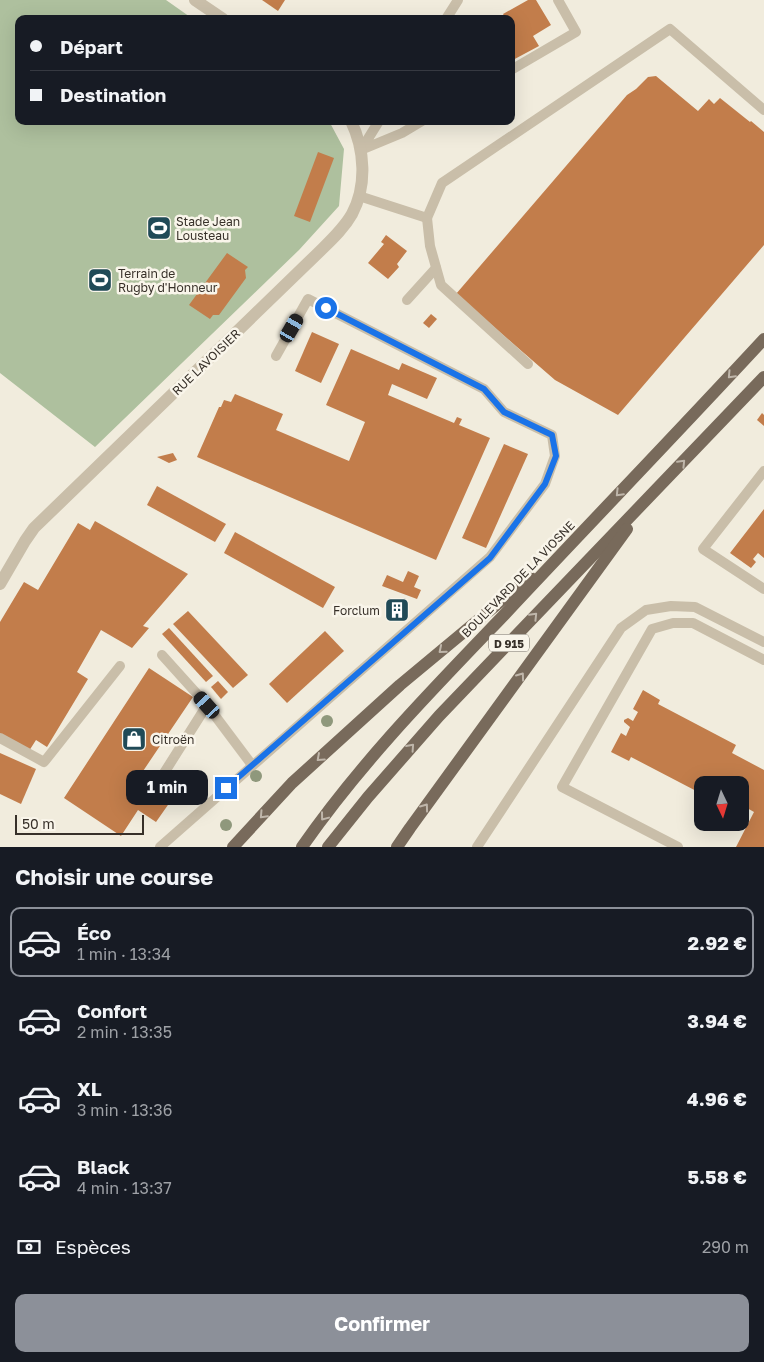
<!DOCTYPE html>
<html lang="fr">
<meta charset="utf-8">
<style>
body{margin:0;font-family:"Golos Text",sans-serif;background:#20242c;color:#f1f3f6;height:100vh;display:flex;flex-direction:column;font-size:19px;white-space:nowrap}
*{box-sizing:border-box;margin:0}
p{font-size:16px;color:#9ea1a6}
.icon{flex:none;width:28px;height:28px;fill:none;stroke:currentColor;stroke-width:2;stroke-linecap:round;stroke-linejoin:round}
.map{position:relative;height:847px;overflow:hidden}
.sheet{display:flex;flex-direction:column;background:#171b24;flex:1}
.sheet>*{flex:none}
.hud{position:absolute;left:15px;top:15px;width:500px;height:110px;border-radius:10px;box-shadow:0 5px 20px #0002;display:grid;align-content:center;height:110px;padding:0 15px;background:#171b24}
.needle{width:32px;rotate:176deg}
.fabs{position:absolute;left:694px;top:776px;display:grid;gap:10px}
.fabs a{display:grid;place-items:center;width:55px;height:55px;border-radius:10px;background:#171b24;box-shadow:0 5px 20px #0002;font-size:25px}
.scale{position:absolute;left:15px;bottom:12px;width:129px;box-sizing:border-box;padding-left:5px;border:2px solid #373029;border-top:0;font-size:14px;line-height:18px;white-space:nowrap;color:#373029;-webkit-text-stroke:4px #f9f5ea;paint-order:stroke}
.end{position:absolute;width:22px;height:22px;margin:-11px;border:6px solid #1a73e8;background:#fff;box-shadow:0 0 0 2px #fff}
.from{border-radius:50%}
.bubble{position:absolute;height:35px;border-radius:10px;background:#171b24;box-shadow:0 5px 20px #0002;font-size:16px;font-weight:700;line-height:35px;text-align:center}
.car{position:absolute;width:15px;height:30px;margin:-15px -8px;border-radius:6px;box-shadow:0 0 4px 1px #0007;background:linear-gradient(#222 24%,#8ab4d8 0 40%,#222 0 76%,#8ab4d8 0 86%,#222 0)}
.hud b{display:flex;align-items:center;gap:18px;height:48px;font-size:19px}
.hud b+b{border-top:1px solid #363941}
.hud i{width:12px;height:12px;background:#f1f3f6}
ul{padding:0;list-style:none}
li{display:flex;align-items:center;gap:15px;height:70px;margin:0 10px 8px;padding:0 5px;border:2px solid transparent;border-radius:10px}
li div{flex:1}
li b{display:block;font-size:19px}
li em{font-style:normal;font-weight:700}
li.on{border-color:#8c9099}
li>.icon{width:45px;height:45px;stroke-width:1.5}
h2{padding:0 15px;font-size:22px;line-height:60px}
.pay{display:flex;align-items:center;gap:12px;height:55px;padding:0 15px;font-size:19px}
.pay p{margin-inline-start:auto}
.primary-button{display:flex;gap:10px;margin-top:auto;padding:10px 15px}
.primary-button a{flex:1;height:58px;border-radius:10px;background:#8c9099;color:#fff;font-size:20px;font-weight:700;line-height:58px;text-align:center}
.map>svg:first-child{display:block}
.green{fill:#aec09e}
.building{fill:#c27d4b}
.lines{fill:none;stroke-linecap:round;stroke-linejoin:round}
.lane{stroke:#c9bea9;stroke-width:10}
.street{stroke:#c9bea9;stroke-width:12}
.primary{stroke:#786a5b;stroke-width:12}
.tree{fill:#8f987c}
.oneway{stroke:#bfb6aa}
.route{stroke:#1a73e8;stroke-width:6}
.labels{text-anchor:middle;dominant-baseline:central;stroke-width:5;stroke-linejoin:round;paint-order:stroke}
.shield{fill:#f9f5ea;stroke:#716b63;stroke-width:1}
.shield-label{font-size:11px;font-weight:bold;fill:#373029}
.poi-label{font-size:12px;fill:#373029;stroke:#f9f5ea;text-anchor:start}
.street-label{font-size:12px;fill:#373029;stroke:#f9f5ea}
</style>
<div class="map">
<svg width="764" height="847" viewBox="0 0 764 847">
<rect width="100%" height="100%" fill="#f1ecdd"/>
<path class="green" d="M0 0H166L193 19H19V121H329L344 149 339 206 299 250 95 447 0 373Z"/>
<g class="building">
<path d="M262 0H285L278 11Z"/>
<path d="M528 0H536L551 25 533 36 539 46 511 61V19H506L503 14Z"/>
<path d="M656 76 698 111 709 99 714 104 720 98 750 122 751 121 764 132V245L618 415 555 380 456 294 627 95 636 89 648 77Z"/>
<path d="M318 152 334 158 310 222 294 216Z"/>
<path d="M386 235 407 251 397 264 399 267 388 279 368 263 384 244 381 242Z"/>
<path d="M227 253 248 267 245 270 246 278 219 315H213L210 319 189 305Z"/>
<path d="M431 314 437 319 429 328 423 323Z"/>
<path d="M312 332 339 344 321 383 295 371Z"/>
<path d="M351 349 399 370 402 363 437 378 427 399 392 384 388 395 454 423 457 417 462 419 459 425 490 438 436 560 197 457 219 407H221L224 400 231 402 235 394 283 414 276 430 349 461 365 422 326 405Z"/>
<path d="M762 413 764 415V426L757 420Z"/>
<path d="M504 444 528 454 486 548 462 538Z"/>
<path d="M173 453 177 460 169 463 157 457Z"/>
<path d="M157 486 226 524 215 542 147 505Z"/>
<path d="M764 509V558L758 553 753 559 756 562 751 568 730 553Z"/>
<path d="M95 521 188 574 143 626 149 628 132 648 101 630 77 672 88 679 47 747 36 740 29 751 0 734V622L24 582 38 590 78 523 90 530Z"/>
<path d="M235 532 335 587 323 608 224 553Z"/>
<path d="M408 571 419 576 414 587 421 590 417 599 382 586 387 575 403 582Z"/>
<path d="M398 603 404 610 397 616 391 610Z"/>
<path d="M188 611 248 675 233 688 173 624Z"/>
<path d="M169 628 213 676 206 682 162 634Z"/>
<path d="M325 631 344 651 287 703 269 684Z"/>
<path d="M149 668 193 697 137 780 170 802 156 822 138 810 121 836 64 798Z"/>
<path d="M218 681 228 692 221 699 211 687Z"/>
<path d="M643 690 660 700 658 704 736 745 732 753 764 770V847H736L754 812 740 804V785H702V794L631 757 629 761 611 752 621 733 626 736 630 727 624 722V720L628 718 633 721 638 712 633 709Z"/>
<path d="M0 753 36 769 21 804 0 794Z"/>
</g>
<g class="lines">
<g class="lane">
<path d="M446 19 458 0"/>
<path d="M511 70 576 32 558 0"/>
<path d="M379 121 361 150 402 133 422 121"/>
<path d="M359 196 427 218 442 183 670 29 764 110"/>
<path d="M427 218 430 246 441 285 528 364"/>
<path d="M407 300 436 268"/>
<path d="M764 471 703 549 764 589"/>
<path d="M162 655 207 705 252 765"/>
<path d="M0 738 44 762 120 666"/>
<path d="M159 781 207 705"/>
<path d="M160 847 490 557 545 484 555 456 552 435 504 412 484 389 308 299 276 356"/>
<path d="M477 847 621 628 646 610 671 606 695 607 764 642"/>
<path d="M678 847 562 787 652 629 673 623H693L764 660"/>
</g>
<g class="street">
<path d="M195 0 223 19"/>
<path d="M0 584 25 541 34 528 316 255C329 242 343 230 352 214 367 186 365 150 351 121"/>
</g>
<g class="primary">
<path d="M233 847 292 783 400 685 530 577"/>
<path d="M302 847C361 762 434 688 505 614 591 522 678 432 764 339"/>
<path d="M328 847 368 797 439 716 764 377"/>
<path d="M397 847 410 828 627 529"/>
</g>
</g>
<g class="tree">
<circle cx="327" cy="721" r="6"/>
<circle cx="256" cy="776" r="6"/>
<circle cx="226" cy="825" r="6"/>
</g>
<defs><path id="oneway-chevron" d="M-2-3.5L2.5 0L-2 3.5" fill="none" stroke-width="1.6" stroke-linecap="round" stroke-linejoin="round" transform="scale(1.25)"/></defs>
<g class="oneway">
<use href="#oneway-chevron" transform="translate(731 375) rotate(133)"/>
<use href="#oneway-chevron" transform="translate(682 463) rotate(-46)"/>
<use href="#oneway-chevron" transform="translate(619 493) rotate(134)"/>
<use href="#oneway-chevron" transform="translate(534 616) rotate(-46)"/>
<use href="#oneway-chevron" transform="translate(442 650) rotate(140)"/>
<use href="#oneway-chevron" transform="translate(521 676) rotate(-54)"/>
<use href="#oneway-chevron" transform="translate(411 747) rotate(-48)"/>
<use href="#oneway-chevron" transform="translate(320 758) rotate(138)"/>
<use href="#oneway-chevron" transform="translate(425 807) rotate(-54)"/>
<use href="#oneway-chevron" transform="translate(263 815) rotate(133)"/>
<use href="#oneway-chevron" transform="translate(324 817) rotate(127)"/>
</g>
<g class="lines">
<path class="route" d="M226 788 490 558 545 484 556 456 552 435 504 412 484 389 326 308"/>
</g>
<defs>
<symbol id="stadium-square" viewBox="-11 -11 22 22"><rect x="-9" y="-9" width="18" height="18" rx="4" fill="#204a57" stroke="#f9f5ea"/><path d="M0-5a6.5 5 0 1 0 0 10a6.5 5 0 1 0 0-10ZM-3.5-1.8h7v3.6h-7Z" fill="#fff"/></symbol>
<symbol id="building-square" viewBox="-11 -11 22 22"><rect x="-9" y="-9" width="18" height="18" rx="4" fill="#204a57" stroke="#f9f5ea"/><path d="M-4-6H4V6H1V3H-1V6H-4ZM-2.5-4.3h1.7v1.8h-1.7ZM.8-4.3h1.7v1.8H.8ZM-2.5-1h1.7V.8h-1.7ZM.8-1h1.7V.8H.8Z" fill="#fff"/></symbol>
<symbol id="shop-square" viewBox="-11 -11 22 22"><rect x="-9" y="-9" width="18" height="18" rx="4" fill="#204a57" stroke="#f9f5ea"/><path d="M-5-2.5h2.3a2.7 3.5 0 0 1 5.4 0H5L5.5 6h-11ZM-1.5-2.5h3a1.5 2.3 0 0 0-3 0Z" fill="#fff"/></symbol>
</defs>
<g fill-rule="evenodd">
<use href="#stadium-square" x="145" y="214" width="28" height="28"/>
<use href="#stadium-square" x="86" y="266" width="28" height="28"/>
<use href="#building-square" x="383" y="596" width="28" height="28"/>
<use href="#shop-square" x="120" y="725" width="28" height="28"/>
</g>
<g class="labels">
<rect class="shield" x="489" y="634.5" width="40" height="17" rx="4"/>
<g class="shield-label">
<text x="509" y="643">D 915</text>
</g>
<g class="poi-label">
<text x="176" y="221">Stade Jean<tspan x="176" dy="14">Lousteau</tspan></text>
<text x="118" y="273">Terrain de<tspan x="118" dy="14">Rugby d'Honneur</tspan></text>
<text x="380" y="610" text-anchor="end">Forclum</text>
<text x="152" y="739">Citroën</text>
</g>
<g class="street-label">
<text transform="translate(206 362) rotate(-44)">RUE LAVOISIER</text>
<text transform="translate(518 579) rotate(-46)">BOULEVARD DE LA VIOSNE</text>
</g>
</g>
</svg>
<div class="fabs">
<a><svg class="needle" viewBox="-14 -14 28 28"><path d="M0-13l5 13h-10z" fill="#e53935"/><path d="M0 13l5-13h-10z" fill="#9ea1a6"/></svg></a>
</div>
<div class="scale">50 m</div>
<i class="end from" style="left:326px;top:308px"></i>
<i class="end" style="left:226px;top:788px"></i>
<div class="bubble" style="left:126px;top:770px;width:82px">1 min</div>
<i class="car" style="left:292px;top:328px;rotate:30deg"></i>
<i class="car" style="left:207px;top:705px;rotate:318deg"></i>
<div class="hud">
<b><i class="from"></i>Départ</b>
<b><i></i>Destination</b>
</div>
</div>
<section class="sheet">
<h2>Choisir une course</h2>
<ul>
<li class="on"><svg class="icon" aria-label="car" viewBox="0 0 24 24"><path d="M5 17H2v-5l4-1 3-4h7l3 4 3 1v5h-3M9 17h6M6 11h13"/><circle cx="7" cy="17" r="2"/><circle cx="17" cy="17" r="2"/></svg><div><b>Éco</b><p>1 min · 13:34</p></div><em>2.92 €</em></li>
<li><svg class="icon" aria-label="car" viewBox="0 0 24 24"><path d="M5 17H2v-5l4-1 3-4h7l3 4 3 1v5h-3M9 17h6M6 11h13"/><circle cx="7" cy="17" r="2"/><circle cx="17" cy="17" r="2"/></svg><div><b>Confort</b><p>2 min · 13:35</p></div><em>3.94 €</em></li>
<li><svg class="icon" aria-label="car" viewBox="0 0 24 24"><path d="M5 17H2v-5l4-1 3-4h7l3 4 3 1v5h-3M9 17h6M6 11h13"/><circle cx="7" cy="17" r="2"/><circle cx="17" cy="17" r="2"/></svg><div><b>XL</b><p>3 min · 13:36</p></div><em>4.96 €</em></li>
<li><svg class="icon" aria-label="car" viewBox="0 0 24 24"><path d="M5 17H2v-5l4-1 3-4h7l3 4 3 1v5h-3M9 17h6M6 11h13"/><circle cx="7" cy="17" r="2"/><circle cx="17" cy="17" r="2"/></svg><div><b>Black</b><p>4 min · 13:37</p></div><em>5.58 €</em></li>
</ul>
<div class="pay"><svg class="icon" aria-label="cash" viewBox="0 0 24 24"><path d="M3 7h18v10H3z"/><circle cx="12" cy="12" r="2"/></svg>Espèces<p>290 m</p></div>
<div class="primary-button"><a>Confirmer</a></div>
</section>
